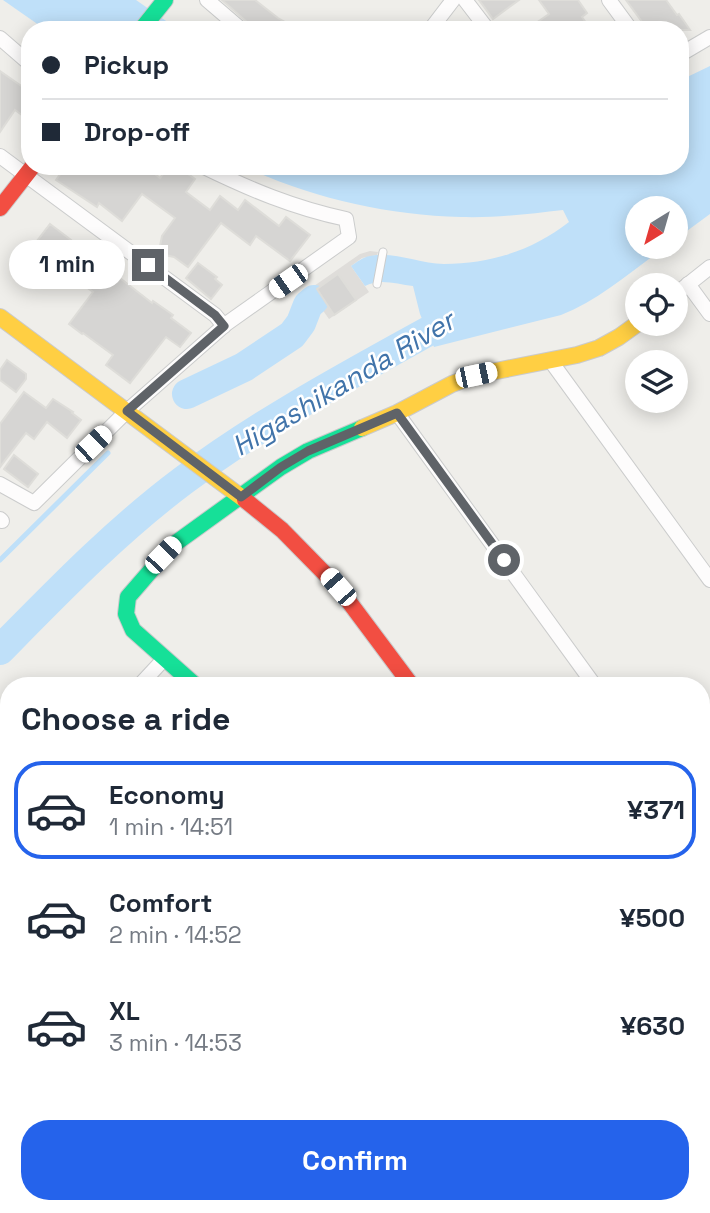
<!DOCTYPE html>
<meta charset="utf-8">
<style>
body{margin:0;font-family:"Space Grotesk",sans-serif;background:#f6f6f7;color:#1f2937;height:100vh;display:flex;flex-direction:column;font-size:26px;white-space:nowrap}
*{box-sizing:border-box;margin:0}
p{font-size:23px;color:#747a83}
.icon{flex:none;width:38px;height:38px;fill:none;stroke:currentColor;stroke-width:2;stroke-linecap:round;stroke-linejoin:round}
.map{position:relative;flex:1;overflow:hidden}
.side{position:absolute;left:0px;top:677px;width:710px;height:537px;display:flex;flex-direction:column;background:#fff;border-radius:28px 28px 0 0;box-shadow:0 4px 18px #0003}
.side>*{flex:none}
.hud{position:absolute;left:21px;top:21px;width:668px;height:154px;border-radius:28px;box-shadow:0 4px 18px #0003;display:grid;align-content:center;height:154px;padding:0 21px;background:#fff}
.needle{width:46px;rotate:217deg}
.controls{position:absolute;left:625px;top:196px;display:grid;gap:14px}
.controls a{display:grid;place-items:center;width:63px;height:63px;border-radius:50%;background:#fff;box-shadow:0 4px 18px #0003;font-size:35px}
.end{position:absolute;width:32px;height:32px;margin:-16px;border:9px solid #5f6368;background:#fff;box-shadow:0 0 0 4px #fff}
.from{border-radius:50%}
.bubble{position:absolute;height:49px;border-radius:24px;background:#fff;box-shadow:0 4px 18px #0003;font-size:23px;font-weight:600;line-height:49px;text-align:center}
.car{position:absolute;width:21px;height:42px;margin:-21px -10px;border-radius:9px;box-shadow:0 0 5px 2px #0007;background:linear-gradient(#fff 24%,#345 0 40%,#fff 0 76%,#345 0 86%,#fff 0)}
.hud b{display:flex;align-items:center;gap:24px;height:66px;font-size:26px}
.hud b+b{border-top:2px solid #e0e1e3}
.hud i{width:18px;height:18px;background:#1f2937}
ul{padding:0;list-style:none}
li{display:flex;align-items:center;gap:21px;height:98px;margin:0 14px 10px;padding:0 7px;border:4px solid transparent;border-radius:28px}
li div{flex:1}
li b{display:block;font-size:26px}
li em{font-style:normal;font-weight:600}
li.current{border-color:#2563eb}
li>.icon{width:63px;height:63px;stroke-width:1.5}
h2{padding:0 21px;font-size:32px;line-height:84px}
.cta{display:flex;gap:14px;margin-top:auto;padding:14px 21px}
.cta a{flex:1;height:80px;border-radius:28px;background:#2563eb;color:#fff;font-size:28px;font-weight:600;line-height:80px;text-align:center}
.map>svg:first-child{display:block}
.industrial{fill:#dfddda}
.water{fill:#bfe0f9}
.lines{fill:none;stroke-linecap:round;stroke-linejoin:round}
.stream{stroke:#bfe0f9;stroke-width:5}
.river{stroke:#bfe0f9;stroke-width:30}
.building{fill:#d6d5d3;stroke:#deddd9;stroke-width:2}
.lane-casing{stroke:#cbcccc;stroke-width:9}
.street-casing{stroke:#cbcccc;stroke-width:16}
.fast-casing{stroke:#cacacb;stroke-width:18}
.slow-casing{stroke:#cacacb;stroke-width:18}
.jam-casing{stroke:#cacacb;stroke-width:18}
.lane{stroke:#fdfcfc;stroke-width:7}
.street{stroke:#fdfcfc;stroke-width:14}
.fast{stroke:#16e098;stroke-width:16}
.slow{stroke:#ffcf43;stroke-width:16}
.jam{stroke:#f24e42;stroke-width:16}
.route{stroke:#5f6368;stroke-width:9}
.labels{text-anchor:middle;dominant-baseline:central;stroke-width:5;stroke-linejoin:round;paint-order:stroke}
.water-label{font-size:28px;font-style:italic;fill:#4174aa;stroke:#fff}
</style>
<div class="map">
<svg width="710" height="1213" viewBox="0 0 710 1213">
<rect width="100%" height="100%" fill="#efeeea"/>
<path class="industrial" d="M370 251 378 252 377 255 362 258 351 266 369 292 329 319 312 295 307 298 304 293 360 254Z"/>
<g class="water">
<path d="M3 0H136L179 30H46Z"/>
<path d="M710 66V214L676 239V208H637V247H665C632 271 599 300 561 315L434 347 420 314 413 286C397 284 379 278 365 286L351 266C357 262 363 257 370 256 395 251 419 264 444 264 491 264 533 250 569 222L563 210C529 214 496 218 461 217 386 215 311 198 243 166H681V80Z"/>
</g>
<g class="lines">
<g class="stream">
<path d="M0 560 108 453"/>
<path d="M0 1079 9 1087"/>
<path d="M137 1206 139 1207"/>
<path d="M492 1213 502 1206"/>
</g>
<g class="river">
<path d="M187 394 244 367 292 335 301 323 308 305 314 300"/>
<path d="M0 650C59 590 117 530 184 480 271 415 368 365 463 312"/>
</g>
</g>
<g class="building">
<path d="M222 0H255L278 18 299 30H256Z"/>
<path d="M479 0H519L493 19Z"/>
<path d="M539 0H578L587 13 582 17 591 30H526L549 14Z"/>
<path d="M626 0H666L677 15 679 14 690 30H648Z"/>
<path d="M0 71 30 92V121L15 110 0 132Z"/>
<path d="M66 166H145L160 178 169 166H177L195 179 186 192 210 210 220 196 238 210 245 200 279 226 286 217 310 235 290 261 256 236 250 245 221 223 188 267 174 257 165 255 160 246 162 236 175 218 142 194 122 221 99 203 97 207 56 180Z"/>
<path d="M50 224 71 240 66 247 88 262 102 243 117 255 107 268 152 303 153 301 173 315 171 318 191 333 180 347 166 337 130 383 106 365 113 355 83 333 82 334 69 324 93 292 54 263 45 275 24 258Z"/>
<path d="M198 263 217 277 215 279 222 285 211 299 186 278Z"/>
<path d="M338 274 356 300 334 315 317 289Z"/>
<path d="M7 360 26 374V379L16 392 0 380V370Z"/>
<path d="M24 392 46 408 53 399 73 412 72 413 81 420 67 438 47 422 34 439 26 433 0 467V424Z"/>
<path d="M14 455 38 474 28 487 4 469Z"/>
</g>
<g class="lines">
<defs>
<path id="lane" d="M377 284 383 252"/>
<g id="street">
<path d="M207 0 242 30"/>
<path d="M465 0 488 30"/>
<path d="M609 0 631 30"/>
<path d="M430 30 453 0"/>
<path d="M0 38 30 64"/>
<path d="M681 54 710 37"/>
<path d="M0 156 215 315 224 326"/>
<path d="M688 284 710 314"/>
<path d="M676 294 710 267"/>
<path d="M550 360 710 580"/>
<path d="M397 413 595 686"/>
<path d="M0 484 34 503 127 411 226 324 349 237 346 219C294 208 249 189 202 166"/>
<path d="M0 519 2 521"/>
<path d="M139 686 165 658"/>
<path d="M0 837 9 828"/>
<path d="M702 883 710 895"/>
<path d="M0 892 9 900"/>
<path d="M702 997 710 986"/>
<path d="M338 1206 346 1213"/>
<path d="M197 1213 204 1206"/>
<path d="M515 1213 525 1206"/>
</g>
<g id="fast">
<path d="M141 30 165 0"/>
<path d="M196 686 133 630 126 614 128 597 173 545 281 467 308 451 362 428"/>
<path d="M147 1213 154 1206"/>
</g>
<g id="slow">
<path d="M0 317 245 500"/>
<path d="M362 428 397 413 452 384 476 375 577 355 599 348 619 337 637 324"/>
<path d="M702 726 710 721"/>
</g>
<g id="jam">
<path d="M0 208 33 166"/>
<path d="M245 500 282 530 338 587 412 686"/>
</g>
</defs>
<use href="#lane" class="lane-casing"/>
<use href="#street" class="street-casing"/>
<use href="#fast" class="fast-casing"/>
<use href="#slow" class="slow-casing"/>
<use href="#jam" class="jam-casing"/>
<use href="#lane" class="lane"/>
<use href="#street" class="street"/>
<use href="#fast" class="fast"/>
<use href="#slow" class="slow"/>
<use href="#jam" class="jam"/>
</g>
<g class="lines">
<path class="route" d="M148 265 215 315 224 326 127 411 241 497 281 467 308 451 397 413 504 560"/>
</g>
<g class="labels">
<g class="water-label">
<text transform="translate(343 383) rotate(-31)">Higashikanda River</text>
</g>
</g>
</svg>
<div class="controls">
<a><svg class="needle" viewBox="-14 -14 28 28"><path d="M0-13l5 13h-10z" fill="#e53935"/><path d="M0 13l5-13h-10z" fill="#747a83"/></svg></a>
<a><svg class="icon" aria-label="locate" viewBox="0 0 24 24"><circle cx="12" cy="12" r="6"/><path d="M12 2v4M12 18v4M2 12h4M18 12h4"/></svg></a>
<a><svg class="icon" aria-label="layers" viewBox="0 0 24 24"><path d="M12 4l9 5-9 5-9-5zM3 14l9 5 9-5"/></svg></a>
</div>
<i class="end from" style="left:504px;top:560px"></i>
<i class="end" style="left:148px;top:265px"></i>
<div class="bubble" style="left:9px;top:240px;width:116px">1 min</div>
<i class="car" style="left:288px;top:281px;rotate:235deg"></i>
<i class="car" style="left:476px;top:375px;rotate:78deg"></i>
<i class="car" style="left:93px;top:444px;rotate:46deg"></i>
<i class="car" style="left:163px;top:555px;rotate:44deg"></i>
<i class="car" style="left:338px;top:587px;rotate:319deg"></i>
<div class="hud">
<b><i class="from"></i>Pickup</b>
<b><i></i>Drop-off</b>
</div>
<section class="side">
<h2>Choose a ride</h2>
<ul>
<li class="current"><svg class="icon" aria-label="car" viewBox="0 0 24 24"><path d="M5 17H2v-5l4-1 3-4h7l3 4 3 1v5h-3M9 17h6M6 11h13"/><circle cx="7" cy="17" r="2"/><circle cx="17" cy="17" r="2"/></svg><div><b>Economy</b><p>1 min · 14:51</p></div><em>¥371</em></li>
<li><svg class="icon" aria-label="car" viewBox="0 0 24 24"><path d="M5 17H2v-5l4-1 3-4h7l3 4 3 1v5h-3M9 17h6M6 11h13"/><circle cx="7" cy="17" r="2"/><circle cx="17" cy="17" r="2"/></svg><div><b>Comfort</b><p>2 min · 14:52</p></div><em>¥500</em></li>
<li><svg class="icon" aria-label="car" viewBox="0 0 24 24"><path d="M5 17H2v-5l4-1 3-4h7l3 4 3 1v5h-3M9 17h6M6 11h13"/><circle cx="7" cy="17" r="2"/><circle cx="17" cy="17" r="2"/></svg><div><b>XL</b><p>3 min · 14:53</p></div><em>¥630</em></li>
</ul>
<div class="cta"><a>Confirm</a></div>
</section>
</div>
